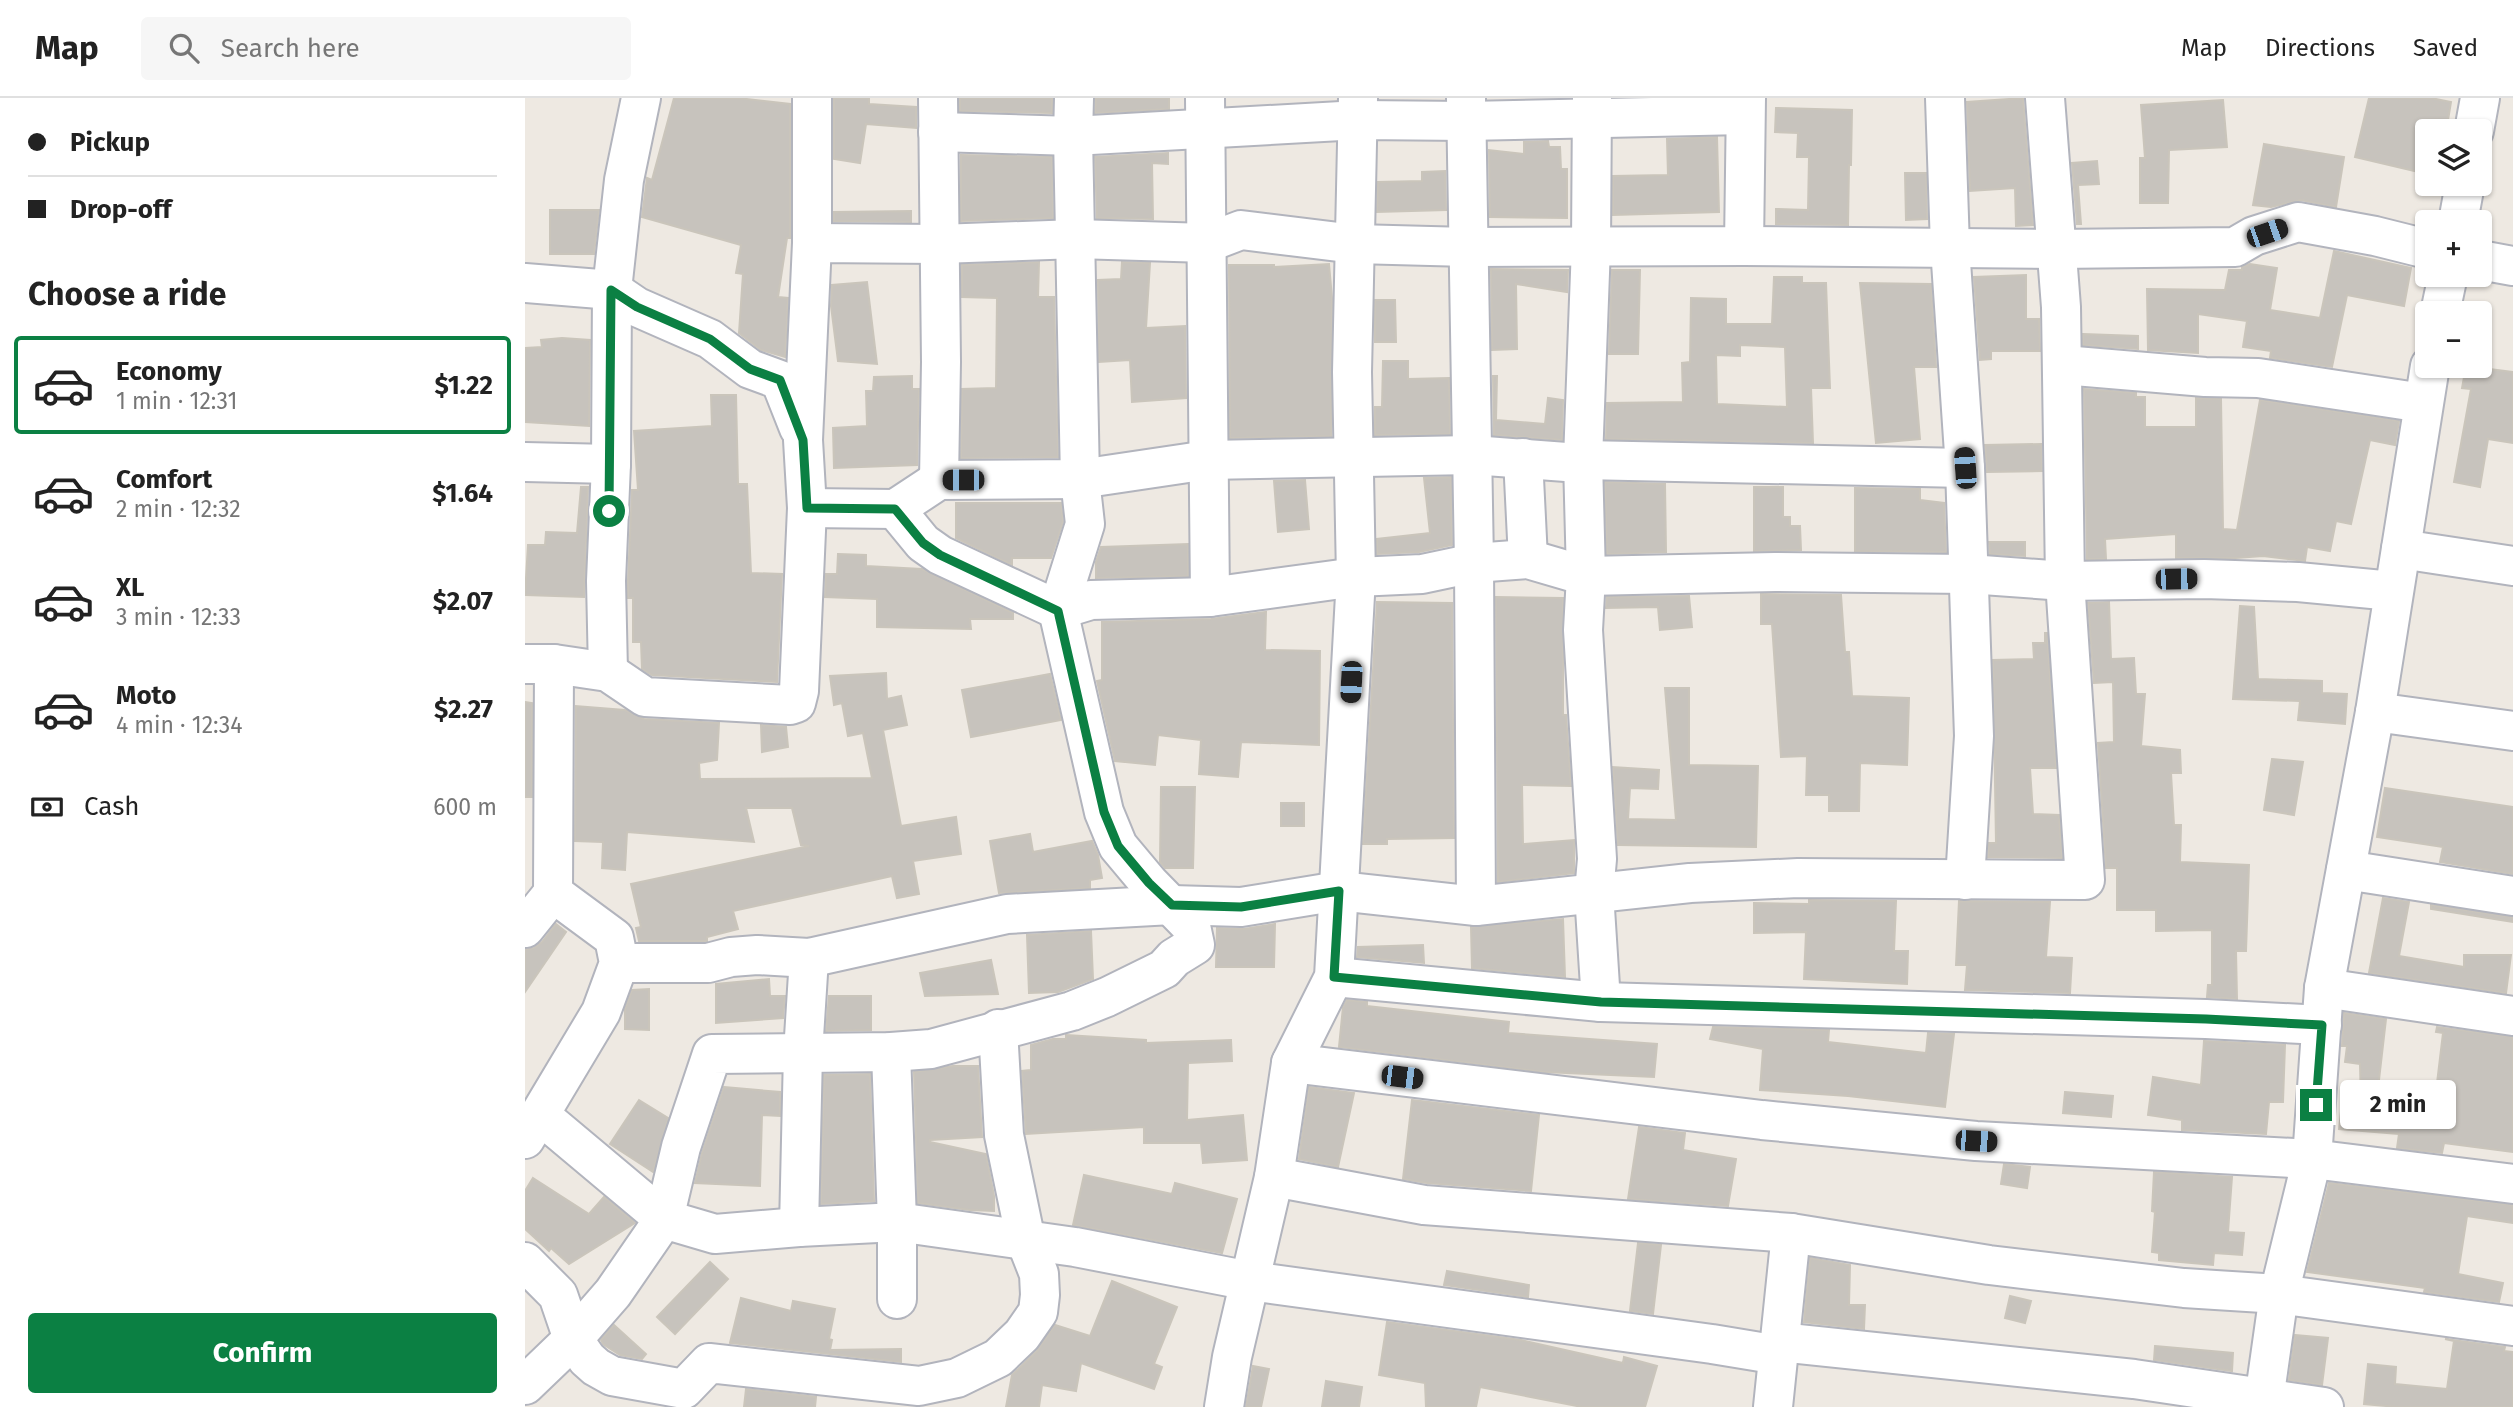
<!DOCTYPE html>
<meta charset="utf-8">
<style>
body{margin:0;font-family:"Fira Sans",sans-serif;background:#f6f6f6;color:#222;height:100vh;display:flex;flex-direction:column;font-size:26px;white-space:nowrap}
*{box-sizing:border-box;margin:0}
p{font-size:23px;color:#767676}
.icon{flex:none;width:38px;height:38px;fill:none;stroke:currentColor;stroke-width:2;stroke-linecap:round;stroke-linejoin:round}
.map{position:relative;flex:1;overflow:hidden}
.panel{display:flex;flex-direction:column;background:#fff;width:525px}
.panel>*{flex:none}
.banner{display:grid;align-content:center;height:154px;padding:0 28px;background:#fff}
.tools{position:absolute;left:1890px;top:21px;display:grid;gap:14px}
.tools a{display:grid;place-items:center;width:77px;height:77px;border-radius:7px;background:#fff;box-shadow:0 2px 5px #0004;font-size:35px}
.end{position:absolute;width:32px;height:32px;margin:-16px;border:9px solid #0b8043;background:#fff;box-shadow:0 0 0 4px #fff}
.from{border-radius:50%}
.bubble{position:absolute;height:49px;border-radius:7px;background:#fff;box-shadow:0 2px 5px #0004;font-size:23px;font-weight:700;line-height:49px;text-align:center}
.car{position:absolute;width:21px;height:42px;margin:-21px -10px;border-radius:9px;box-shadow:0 0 5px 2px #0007;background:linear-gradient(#222 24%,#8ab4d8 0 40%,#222 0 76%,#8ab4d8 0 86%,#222 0)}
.banner b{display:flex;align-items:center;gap:24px;height:66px;font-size:26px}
.banner b+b{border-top:2px solid #e0e0e0}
.banner i{width:18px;height:18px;background:#222}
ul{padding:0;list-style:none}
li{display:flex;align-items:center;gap:21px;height:98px;margin:0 14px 10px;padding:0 14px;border:4px solid transparent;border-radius:7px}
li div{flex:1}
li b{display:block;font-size:26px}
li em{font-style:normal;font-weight:700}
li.current{border-color:#0b8043}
li>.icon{width:63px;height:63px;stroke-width:1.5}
h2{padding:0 28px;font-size:32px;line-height:84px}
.pay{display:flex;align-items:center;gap:18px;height:77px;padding:0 28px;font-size:26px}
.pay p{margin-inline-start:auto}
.cta{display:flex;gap:14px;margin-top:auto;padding:14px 28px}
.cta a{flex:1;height:80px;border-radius:7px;background:#0b8043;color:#fff;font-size:28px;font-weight:700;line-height:80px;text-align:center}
header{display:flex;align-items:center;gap:42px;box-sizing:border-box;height:98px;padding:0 35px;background:#fff;border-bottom:2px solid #e0e0e0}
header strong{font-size:33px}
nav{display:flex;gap:38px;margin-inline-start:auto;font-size:24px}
.search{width:490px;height:63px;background:#f6f6f6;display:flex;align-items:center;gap:18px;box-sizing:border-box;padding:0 24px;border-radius:7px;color:#767676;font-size:26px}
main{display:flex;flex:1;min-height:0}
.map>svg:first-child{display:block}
.building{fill:#c7c3bd;stroke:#cac5bb;stroke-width:2;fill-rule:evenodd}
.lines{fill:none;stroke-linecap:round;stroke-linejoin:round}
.minor-casing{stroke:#b2b4bd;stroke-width:42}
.minor{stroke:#fff;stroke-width:38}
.route{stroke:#0b8043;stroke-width:9}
</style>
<header>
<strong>Map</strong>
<div class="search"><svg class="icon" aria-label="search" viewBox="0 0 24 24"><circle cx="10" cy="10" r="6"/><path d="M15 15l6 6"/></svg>Search here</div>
<nav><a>Map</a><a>Directions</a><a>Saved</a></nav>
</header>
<main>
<section class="panel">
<div class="banner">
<b><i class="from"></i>Pickup</b>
<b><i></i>Drop-off</b>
</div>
<h2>Choose a ride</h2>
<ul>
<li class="current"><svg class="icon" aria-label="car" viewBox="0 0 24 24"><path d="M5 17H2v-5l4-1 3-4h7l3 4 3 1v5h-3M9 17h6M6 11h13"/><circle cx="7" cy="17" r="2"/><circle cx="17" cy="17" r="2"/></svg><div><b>Economy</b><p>1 min · 12:31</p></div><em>$1.22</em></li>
<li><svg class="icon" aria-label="car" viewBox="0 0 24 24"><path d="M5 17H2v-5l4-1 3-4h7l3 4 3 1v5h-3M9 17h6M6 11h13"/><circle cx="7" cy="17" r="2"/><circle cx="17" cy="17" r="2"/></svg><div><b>Comfort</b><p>2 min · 12:32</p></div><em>$1.64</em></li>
<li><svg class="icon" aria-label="car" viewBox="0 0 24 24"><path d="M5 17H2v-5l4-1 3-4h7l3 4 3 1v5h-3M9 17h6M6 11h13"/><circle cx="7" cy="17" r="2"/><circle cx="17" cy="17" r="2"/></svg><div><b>XL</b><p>3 min · 12:33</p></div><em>$2.07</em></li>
<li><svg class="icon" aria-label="car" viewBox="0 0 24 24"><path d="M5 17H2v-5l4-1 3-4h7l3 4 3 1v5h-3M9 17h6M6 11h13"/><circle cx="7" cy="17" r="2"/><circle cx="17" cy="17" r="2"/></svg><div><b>Moto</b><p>4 min · 12:34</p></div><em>$2.27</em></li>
</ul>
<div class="pay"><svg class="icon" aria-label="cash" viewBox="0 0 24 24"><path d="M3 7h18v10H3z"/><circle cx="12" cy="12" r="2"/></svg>Cash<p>600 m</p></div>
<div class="cta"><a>Confirm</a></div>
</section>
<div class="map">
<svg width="1988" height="1309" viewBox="0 0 1988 1309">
<rect width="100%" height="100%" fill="#eee9e2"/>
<g class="building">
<path d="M149 0H213L265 6V140H262L253 199 263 200 260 259 236 252 214 235 218 176 211 175 216 147 117 119 122 80 127 82Z"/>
<path d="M309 0H344V6L391 9V30L341 26 335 65 309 61Z"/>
<path d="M435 0H527V15L435 13Z"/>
<path d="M571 0H644V11L570 15Z"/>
<path d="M1498 0 1508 127 1491 128 1490 90 1445 93 1442 4Z"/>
<path d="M1844 0H1906L1926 4 1922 28 1902 24V76L1830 59Z"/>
<path d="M1698 2 1702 49 1644 52 1643 105H1615V60H1620L1616 7Z"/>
<path d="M1251 10 1327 12 1326 67H1324L1323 127 1251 126V111L1283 112 1284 59H1272L1273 35 1250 34Z"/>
<path d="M1192 39 1194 114 1088 117V78L1143 77 1142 41Z"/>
<path d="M1023 43 1024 49H1035L1036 71H1042V120L965 119 964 52 999 56V44Z"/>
<path d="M1739 46 1819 59 1811 109 1776 102 1746 109 1728 107Z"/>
<path d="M643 55V66L627 65 628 121 572 120 570 59Z"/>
<path d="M436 57 527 59 528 120 436 123Z"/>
<path d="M1572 63 1574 86 1553 87 1556 126H1552L1547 65Z"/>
<path d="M920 73 921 112 852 114 853 84 897 83V74Z"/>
<path d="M1380 75H1401L1402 121 1381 122Z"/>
<path d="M25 112H74L69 156H25Z"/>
<path d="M386 113V124L309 123V114Z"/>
<path d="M1809 153 1886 170 1879 208 1822 197 1807 269 1745 260 1746 253 1718 249 1722 223 1673 216V255L1623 252 1622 191 1700 192 1704 172H1717V169L1725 166 1752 170 1745 212 1795 220Z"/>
<path d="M514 164 513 199H529L533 359 436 360 437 291 471 290 472 200 437 199V167Z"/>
<path d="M597 164 625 165 621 230 660 228 661 300 607 304 605 262 574 264 573 182 596 181Z"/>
<path d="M804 166 807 200 806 338 705 340 704 167H749V169Z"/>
<path d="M966 171 1043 172 1042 194 991 186 992 251 967 252Z"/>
<path d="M1087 172H1115L1113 256H1084Z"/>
<path d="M1501 177V221H1514L1515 253H1466V261L1455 262 1449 179Z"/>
<path d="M1249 179H1277V185H1301L1305 290H1286L1288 345 1081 341 1082 305 1158 304 1157 265 1165 264 1166 200 1201 201V226H1247ZM1215 247 1260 249 1262 309 1192 306 1191 257 1215 258Z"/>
<path d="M342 184 352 266 313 263 306 208 307 187Z"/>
<path d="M1335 185 1406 186 1411 269H1389L1395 341 1351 345Z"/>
<path d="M850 202H870L871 244H850Z"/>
<path d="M1558 236 1613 238V251L1558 247Z"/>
<path d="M37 240 65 242 64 328 0 324V250L17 249 16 242Z"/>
<path d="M858 263H883V281L924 280 925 336 850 337V309H857Z"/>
<path d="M1941 268 1988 274V345L1963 341 1955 389 1929 384 1946 291 1937 290Z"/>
<path d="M387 278V291H394L392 367 309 370 308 330 342 328 341 293H348L349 279Z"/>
<path d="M968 278H972L971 322 1020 326 1023 300 1038 302 1037 342 969 337Z"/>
<path d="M1559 291 1611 295V299H1620V329H1671V300L1696 301 1698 431 1712 432 1735 302 1874 323 1870 347 1845 342 1826 426 1811 423 1805 453 1782 449 1780 463 1738 458 1711 460H1651V436L1580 441 1581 461H1562Z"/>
<path d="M186 297H211L213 386H222L226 475 257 476 252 584 127 577 117 571 116 544H108V500H103V483L107 392H113L109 333 187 328Z"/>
<path d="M1516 346 1517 373 1462 374 1460 347Z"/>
<path d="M926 379 927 447 894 454 852 456V441L905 435 899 380Z"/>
<path d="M780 382 784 431 753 434 749 383Z"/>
<path d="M1080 384 1140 386 1141 454 1082 456Z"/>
<path d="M56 389H63L59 499 0 497 3 447H20L21 434 52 435Z"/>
<path d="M1229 389H1258V419H1265V428H1275L1276 452 1229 453Z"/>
<path d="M1330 390 1395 391V402L1419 405 1421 454 1330 453Z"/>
<path d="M431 405H536L538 424 526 460H487V467L431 440Z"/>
<path d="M1464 444H1500V458L1465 456Z"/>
<path d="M663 446V478L571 480V464L576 449Z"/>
<path d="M313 456 341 457V468L397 471 488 515V521H445L446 531 352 529V501L300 499 301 476H312Z"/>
<path d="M1236 496 1316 497 1320 554H1324L1327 598 1384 600 1382 667 1335 665 1334 713H1304V697H1281L1282 658 1256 659 1247 526H1236Z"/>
<path d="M1164 498 1167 529 1135 532 1133 509 1081 510 1082 499Z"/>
<path d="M971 499 1038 500V617H1041L1046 688 997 687 998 746 1049 742V775L973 784Z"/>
<path d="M852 504 927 505 929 740 862 741V746H838Z"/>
<path d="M1584 504 1586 561 1609 560 1611 596H1620L1616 648 1655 652 1656 675H1646L1649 727H1656L1655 764 1724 767 1721 853H1711L1712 901 1682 899 1683 887H1687V832L1631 833V812H1592V770H1581L1573 645 1589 644 1588 584 1569 585 1563 505Z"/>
<path d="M1715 508 1729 509 1733 581 1797 583V595L1822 596 1820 626 1773 622 1775 603 1708 601Z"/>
<path d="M741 514 740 552 795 553 794 647 716 644 713 679 674 676 676 642 633 637 630 667 590 663 572 583 577 582V524L686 521Z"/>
<path d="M1520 535H1522L1531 670H1505L1508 716 1534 717 1537 760 1463 759 1464 745H1471L1468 562 1509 561 1508 545H1520Z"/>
<path d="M361 575 362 601 376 598 382 627 358 632 376 728 431 719 436 756 388 763 394 796 372 800 367 778 208 813 213 831 182 839V843H114L111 830 116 829 106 786 284 748 276 747 267 710H221L229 744 102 734 100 772 77 770 78 744 50 743 51 608 100 612 119 621 194 625 192 662 174 665 175 681 347 680 338 635 323 638 317 605 309 607 305 578Z"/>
<path d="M525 576 536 622 446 639 437 592Z"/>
<path d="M1140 590H1164V667L1233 668 1231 749 1093 747 1088 669 1134 672 1133 691 1105 690 1103 721 1151 722Z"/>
<path d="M0 604 7 605V699H0Z"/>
<path d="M236 627 261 629 263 649 237 654Z"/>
<path d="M1747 661 1778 664 1769 717 1739 712Z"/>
<path d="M636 689H670L668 770H640L635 764Z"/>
<path d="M1860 690 1988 709V776L1915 764 1918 749 1852 739Z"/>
<rect x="756" y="705" width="23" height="23"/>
<path d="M505 736 508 754 567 743 573 757 577 780 565 782V790L474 795 465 743Z"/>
<path d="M1858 800 1884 804 1874 858 1939 869V857H1986L1981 895 1844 875Z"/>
<path d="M1284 802 1371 803 1369 853H1383L1382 886 1279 881 1281 834 1229 835V805L1284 806Z"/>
<path d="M1434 803 1525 804 1521 859 1547 860 1545 895 1440 892 1442 867H1431Z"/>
<path d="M1906 807 1988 819V824L1906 811Z"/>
<path d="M1038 821 1040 879 947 870 946 829Z"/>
<path d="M31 826 41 834 0 894V851L9 850 17 844Z"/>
<path d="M750 826 749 869H691L692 830 719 831Z"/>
<path d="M566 833 568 881 533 894 504 895 502 837Z"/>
<path d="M898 847 899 865 832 859 833 849Z"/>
<path d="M466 862 473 896 400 898 395 875Z"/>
<path d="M244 881 245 898H260L258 920 191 925V886Z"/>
<path d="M124 891V932L100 931V911L107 892Z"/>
<path d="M304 898H346V932L301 933Z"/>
<path d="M822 902 842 904V908L984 924 983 935 1132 946 1129 979 1019 974 814 949 818 909Z"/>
<path d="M1819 915 1861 921 1851 1008 1900 1013V1009L1909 1010 1918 935 1911 934 1912 929 1988 939V1054L1919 1045 1917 1055 1872 1050 1874 1036 1814 1031 1817 1005 1836 1007 1835 966 1820 964 1822 948H1817Z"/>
<path d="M1188 929 1304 932 1303 944 1401 955 1403 935 1429 936 1420 1009 1323 998 1235 992 1238 951 1185 941Z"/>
<path d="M541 937 621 942V945L706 942 707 963 663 965 662 1022 718 1017 722 1062 678 1065 676 1045H619V1029L501 1036 497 973 506 972V947L528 941H541Z"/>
<path d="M1679 943 1760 947 1758 1004H1744L1741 1036 1657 1032V1022L1623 1017 1628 979 1676 987Z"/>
<path d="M428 968H453L457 1039 405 1042V1044L461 1056 469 1098V1113L445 1112 393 1105 389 974Z"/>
<path d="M345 976 349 1103 296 1106 299 977Z"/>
<path d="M199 989 255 994V1018L237 1017 235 1088 170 1085 177 1055Z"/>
<path d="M784 989 829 995 813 1069 774 1061Z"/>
<path d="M1540 994 1588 998 1586 1019 1538 1015Z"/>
<path d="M114 1002 143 1020 128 1074 85 1046Z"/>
<path d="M887 1002 1014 1017 1006 1093 902 1085 878 1081Z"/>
<path d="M1114 1029 1160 1035 1158 1052 1211 1061 1203 1108 1103 1101Z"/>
<path d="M1479 1066 1505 1069 1502 1090 1476 1086Z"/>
<path d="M1629 1074 1707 1079 1703 1134 1719 1135 1717 1157 1689 1155 1688 1167 1634 1162V1155L1627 1154 1630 1114 1627 1113Z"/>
<path d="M559 1077 647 1096 650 1085 712 1101 697 1155 548 1127Z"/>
<path d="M8 1080 64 1116 79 1099 110 1125 44 1166 26 1150 24 1153 0 1131V1093Z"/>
<path d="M1804 1085 1988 1107V1125L1942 1118 1933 1176 1978 1185 1974 1204 1899 1194 1900 1190 1782 1174Z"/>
<path d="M1113 1145 1136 1147 1128 1216 1105 1213Z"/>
<path d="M1285 1160 1325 1167 1324 1207H1340L1339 1231 1279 1224Z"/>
<path d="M185 1164 203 1181 150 1236 132 1219Z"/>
<path d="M922 1173 1004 1187 1003 1199 919 1187Z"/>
<path d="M587 1183 652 1209 629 1266 637 1269 629 1291 556 1265 551 1293 517 1287 514 1309H481L487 1277 512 1253 530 1227 565 1238Z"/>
<path d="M1485 1198 1506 1203 1500 1225 1480 1220Z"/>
<path d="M216 1200 266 1213 268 1203 310 1211 304 1241 307 1242 305 1252 376 1251V1264L205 1245Z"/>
<path d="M862 1224 996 1242 1098 1265 1099 1259 1132 1268 1120 1309H1057L955 1289 951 1309H901L900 1285 854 1277Z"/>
<path d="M89 1227 121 1256 117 1261 95 1257 78 1246 76 1242Z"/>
<path d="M1770 1237 1803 1240 1797 1287 1764 1282Z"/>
<path d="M1920 1241 1980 1249 1979 1253 1988 1254V1309H1872L1839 1306 1843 1266 1871 1269 1870 1286 1922 1291 1929 1243Z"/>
<path d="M1630 1248 1708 1255 1707 1273 1629 1262Z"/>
<path d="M728 1268 744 1271 736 1309H721Z"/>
<path d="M801 1283 837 1289 834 1309H797Z"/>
<path d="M221 1291 291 1299 290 1309H219Z"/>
</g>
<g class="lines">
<defs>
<g id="minor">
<path d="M413 0 416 264 414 382"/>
<path d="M680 0 685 499"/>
<path d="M941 0 949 465 951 808"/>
<path d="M1067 0 1066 148 1058 362 1061 478 1058 532 1072 761 1069 795 1076 904"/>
<path d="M1420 0 1425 149 1440 370 1449 638 1440 782"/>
<path d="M1949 33 1955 0"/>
<path d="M413 34 548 38 834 22 942 23 1220 17"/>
<path d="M1933 124 1940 86"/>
<path d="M287 145V0"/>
<path d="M1219 148 1531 151 1710 149 1729 138 1773 124 1850 138 1902 151"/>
<path d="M1955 162 1988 168"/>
<path d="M0 185 87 192 112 209 185 241 225 271 255 282 274 330"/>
<path d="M1915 215 1923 177"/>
<path d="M1538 267 1680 279 1733 280 1898 305"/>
<path d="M998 360 1003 461"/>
<path d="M0 364 86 366"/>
<path d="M282 410 370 411 414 382 555 381 683 362 947 357 1041 364 1058 362 1440 370"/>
<path d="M370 411 398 445 415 457 533 512 566 502 685 499 831 479 897 476 949 465 1003 461 1061 478 1250 474 1444 476 1540 483 1679 481 1773 484 1868 493"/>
<path d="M1876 451 1988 468"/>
<path d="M0 566H29L83 574 120 599 265 607 271 605 274 593 282 410 278 342 287 145 415 146 551 141 682 145 716 132 830 146 943 149 1219 148 1221 0"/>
<path d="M83 574 81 483 86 366 87 192 99 82 116 0"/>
<path d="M1850 614 1988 633"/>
<path d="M1821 772 1988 798"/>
<path d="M0 830 28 795"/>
<path d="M94 865H183L206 859 232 857 284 860 482 816 647 807 716 809 814 793 951 808 1165 785 1273 780 1560 782 1540 483 1536 209 1520 0"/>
<path d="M809 879 1076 904 1681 921 1797 927"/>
<path d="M1799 890 1988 918"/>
<path d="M366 954 372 1124V1201"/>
<path d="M766 965 1237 1022 1451 1043 1787 1061 1988 1086"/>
<path d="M15 1017 139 1121 190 1136 274 1129 372 1124 550 1149 725 1183 1187 1246 1254 1257"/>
<path d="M0 1041 76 914 94 865 89 840 28 795 29 566"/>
<path d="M749 1079 899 1107 1266 1135 1464 1167 1659 1190 1754 1196 1988 1228"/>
<path d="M274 1129 278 955 284 860"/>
<path d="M0 1164 33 1197 48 1241 62 1261 71 1269 87 1278 159 1291 184 1265 394 1288 432 1280 473 1260 497 1237 513 1214 515 1197 514 1176 501 1143 479 1037 473 931"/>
<path d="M1254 1244 1609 1281 1799 1309"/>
<path d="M0 1287 48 1241 88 1195 139 1121 156 1049 187 956 366 954 406 951 547 913 582 899 639 871 649 860 670 847 666 828 624 785 593 748 579 714 533 512 560 426 555 381 548 38 549 0"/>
<path d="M699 1309 707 1259 749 1079 766 965 809 879 831 479 827 274 833 0"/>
<path d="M1248 1309 1266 1135"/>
<path d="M1738 1309 1754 1196 1787 1061 1799 890 1850 614 1905 268"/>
</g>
</defs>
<use href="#minor" class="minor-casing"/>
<use href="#minor" class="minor"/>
</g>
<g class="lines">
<path class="route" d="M84 413 86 192 112 209 185 241 225 271 255 282 278 342 282 410 370 411 398 445 415 457 533 513 579 714 593 748 624 785 647 807 716 809 814 793 809 879 1076 904 1681 921 1797 927 1791 1007"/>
</g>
</svg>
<div class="tools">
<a><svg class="icon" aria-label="layers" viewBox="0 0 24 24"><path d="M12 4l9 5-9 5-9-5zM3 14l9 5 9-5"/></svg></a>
<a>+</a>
<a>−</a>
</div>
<i class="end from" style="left:84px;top:413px"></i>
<i class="end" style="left:1791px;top:1007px"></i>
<div class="bubble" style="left:1815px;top:982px;width:116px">2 min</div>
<i class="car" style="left:1742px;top:135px;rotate:71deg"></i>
<i class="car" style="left:1440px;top:370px;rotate:356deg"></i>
<i class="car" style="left:438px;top:382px;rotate:270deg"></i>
<i class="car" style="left:1651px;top:481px;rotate:89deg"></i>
<i class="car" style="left:826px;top:584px;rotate:183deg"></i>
<i class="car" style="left:877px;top:979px;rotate:97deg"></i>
<i class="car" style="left:1451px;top:1043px;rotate:93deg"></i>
</div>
</main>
